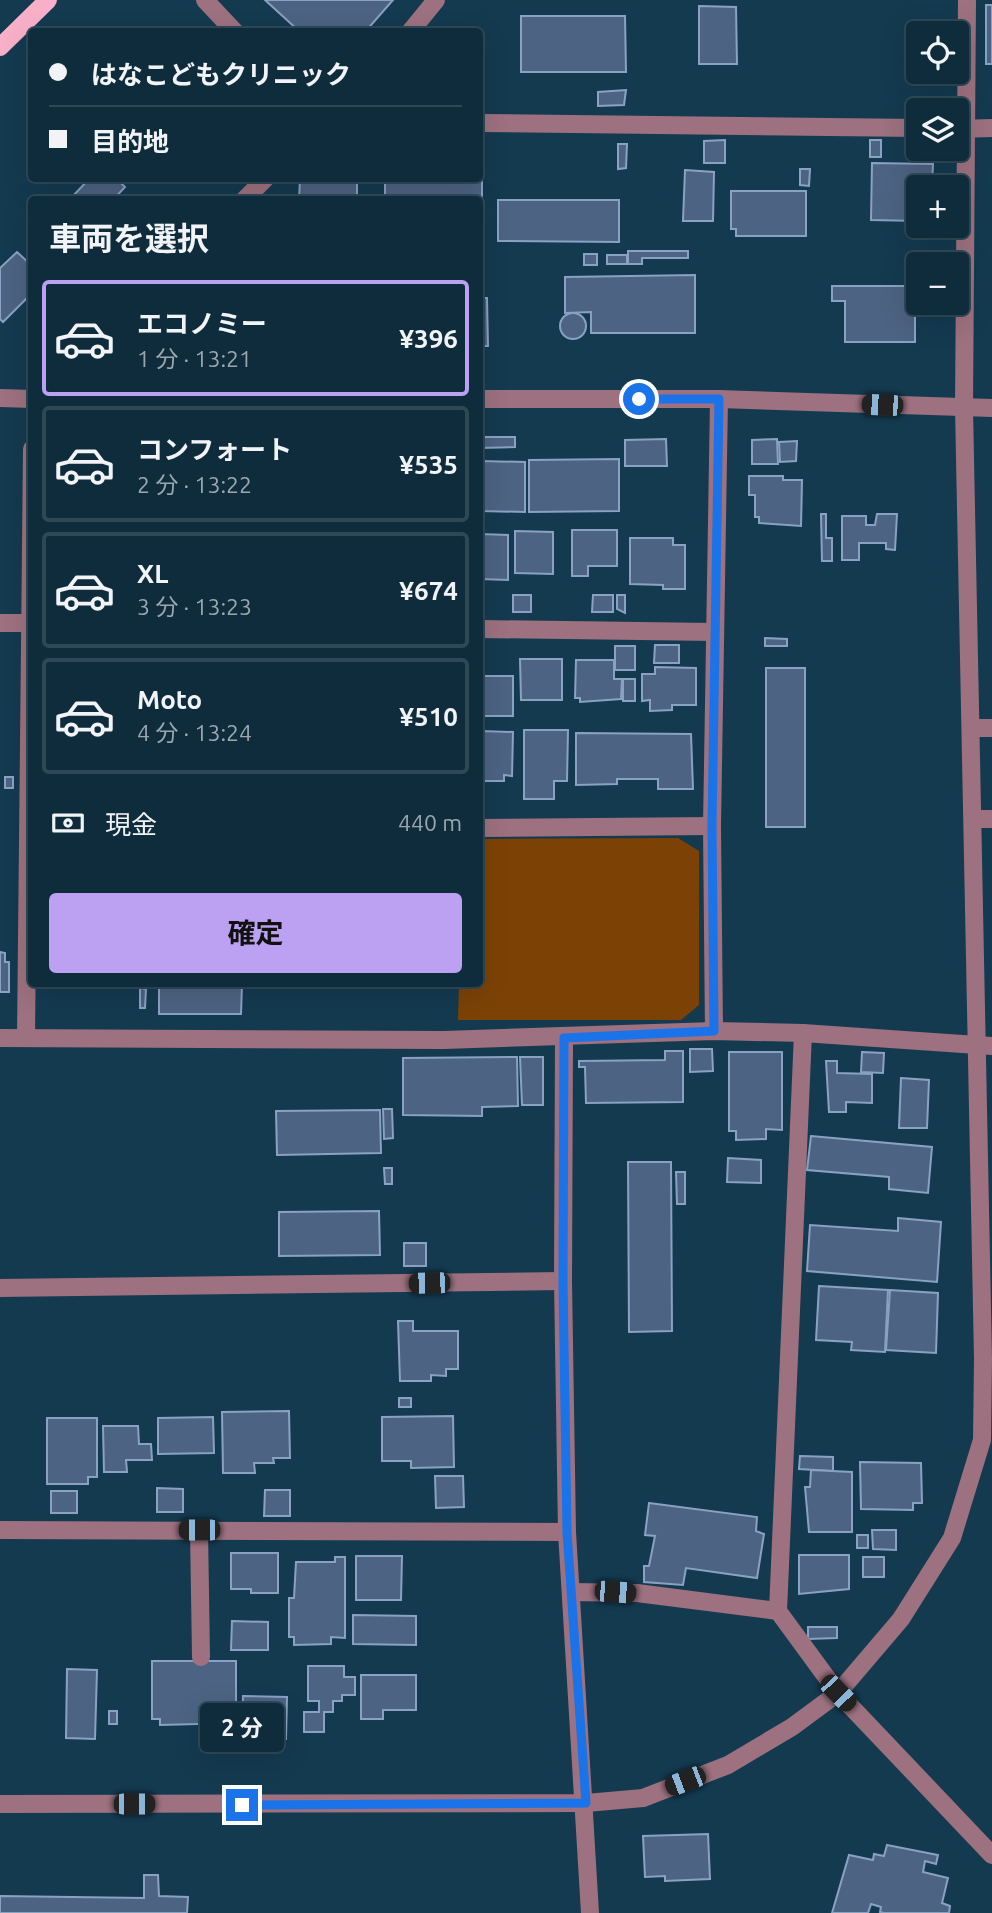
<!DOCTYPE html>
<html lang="ja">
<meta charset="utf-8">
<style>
body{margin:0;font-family:Ubuntu,"Noto Sans JP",sans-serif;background:#183443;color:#f1f3f6;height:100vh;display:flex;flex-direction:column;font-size:26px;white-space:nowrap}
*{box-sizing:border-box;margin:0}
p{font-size:23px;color:#9ba7af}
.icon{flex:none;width:38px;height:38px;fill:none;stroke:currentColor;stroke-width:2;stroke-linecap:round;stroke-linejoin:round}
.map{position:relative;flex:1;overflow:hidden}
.details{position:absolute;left:28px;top:196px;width:455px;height:791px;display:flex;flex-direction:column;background:#0f2c3c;border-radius:7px;box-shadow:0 7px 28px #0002,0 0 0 2px #2f4856}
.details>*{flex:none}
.top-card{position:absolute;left:28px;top:28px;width:455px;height:154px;border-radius:7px;box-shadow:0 7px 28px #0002,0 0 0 2px #2f4856;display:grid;align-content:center;height:154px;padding:0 21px;background:#0f2c3c}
.controls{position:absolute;left:906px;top:21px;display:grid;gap:14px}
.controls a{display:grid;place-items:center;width:63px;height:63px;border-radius:7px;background:#0f2c3c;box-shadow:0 7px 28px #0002,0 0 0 2px #2f4856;font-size:35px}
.end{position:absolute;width:32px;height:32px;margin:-16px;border:9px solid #1a73e8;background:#fff;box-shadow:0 0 0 4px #fff}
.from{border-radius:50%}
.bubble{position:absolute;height:49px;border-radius:7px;background:#0f2c3c;box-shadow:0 7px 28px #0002,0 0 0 2px #2f4856;font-size:23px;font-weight:700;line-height:49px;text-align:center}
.car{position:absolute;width:21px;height:42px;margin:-21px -10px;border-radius:9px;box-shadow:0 0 5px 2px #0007;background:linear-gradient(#222 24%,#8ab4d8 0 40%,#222 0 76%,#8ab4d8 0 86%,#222 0)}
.top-card b{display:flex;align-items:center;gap:24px;height:66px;font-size:26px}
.top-card b+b{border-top:2px solid #2f4856}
.top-card i{width:18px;height:18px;background:#f1f3f6}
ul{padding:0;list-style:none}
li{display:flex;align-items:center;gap:21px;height:116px;margin:0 14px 10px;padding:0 7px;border:4px solid #2f4856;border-radius:7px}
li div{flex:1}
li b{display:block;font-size:26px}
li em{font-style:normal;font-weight:700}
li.active{border-color:#bca0f2}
li>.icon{width:63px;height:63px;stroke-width:1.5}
h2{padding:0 21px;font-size:32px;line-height:84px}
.pay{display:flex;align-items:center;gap:18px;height:77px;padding:0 21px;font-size:26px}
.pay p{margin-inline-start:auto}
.cta{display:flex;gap:14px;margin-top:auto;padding:14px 21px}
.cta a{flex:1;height:80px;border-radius:7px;background:#bca0f2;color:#111;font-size:28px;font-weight:700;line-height:80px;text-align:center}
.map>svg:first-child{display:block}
.green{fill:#7c4205}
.building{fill:#4d6383;stroke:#89a1c3;stroke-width:2}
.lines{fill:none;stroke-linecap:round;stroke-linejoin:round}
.minor{stroke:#9d717f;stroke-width:18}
.major{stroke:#f7b0c8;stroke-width:18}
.route{stroke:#1a73e8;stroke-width:9}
</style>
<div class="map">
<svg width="992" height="1913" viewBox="0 0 992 1913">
<rect width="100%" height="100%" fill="#143a50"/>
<path class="green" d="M678 838 699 851V1005L681 1020H458L459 984H480V839Z"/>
<g class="building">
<path d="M265 0H393L365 32H300Z"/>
<rect x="986" y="5" width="6" height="59"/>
<path d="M699 6 736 7 737 64H699Z"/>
<path d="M521 16H625L626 72H521Z"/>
<path d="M626 90 624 105 598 106V92Z"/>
<path d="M725 140V163H704V141Z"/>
<rect x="870" y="140" width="11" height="17"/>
<path d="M618 144H627L626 168 618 169Z"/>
<path d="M872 163 933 164 932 187H919V221L871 220Z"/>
<path d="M800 169H810L809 186 800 185Z"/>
<path d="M685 170 714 172 713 221H683Z"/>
<path d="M482 177V227L480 200H385V178Z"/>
<path d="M90 178H116L125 187 113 200H69Z"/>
<path d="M300 178H357V200H299Z"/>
<path d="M731 191H806V236H736V229H731Z"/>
<path d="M498 200H619V242L498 241Z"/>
<path d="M628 251H688V258H642V264H628Z"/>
<path d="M17 252 32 266V293L3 322 0 319V268Z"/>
<rect x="584" y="254" width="13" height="11"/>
<rect x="607" y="255" width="20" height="9"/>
<path d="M695 275V333H591V312L565 313V277Z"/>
<path d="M832 286H915V342H845V301H832Z"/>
<path d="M480 298H487L488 346H480Z"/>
<circle cx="573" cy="326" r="13"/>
<path d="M480 437H515V447L480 448Z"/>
<path d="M666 439 667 466H625V440Z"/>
<path d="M777 439 778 464H752V440Z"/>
<path d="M797 441 796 461 780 462 779 442Z"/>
<path d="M619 459V511L529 512V460Z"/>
<path d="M480 461 525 462V512L480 511Z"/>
<path d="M749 476H783V480H802L801 526 759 523V517H755V495H749Z"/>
<path d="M821 514H826V538H832V561H822Z"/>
<path d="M877 514H897L895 550 886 549V543H859V560H842V516H866V525H875Z"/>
<path d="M572 530H617V566H588V576H572Z"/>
<path d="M515 531 553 532V574L515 573Z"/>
<path d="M480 534 508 535V580L480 579Z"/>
<path d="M630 538H673V545H685V589H663V585L630 584Z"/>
<rect x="513" y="595" width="18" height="17"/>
<path d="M593 595H613V612H592Z"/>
<path d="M617 595H625V613L617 609Z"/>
<path d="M765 638 787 639V646H765Z"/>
<path d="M655 645H679V663H654Z"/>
<rect x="615" y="646" width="20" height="24"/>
<path d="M520 659H562V700H521Z"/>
<path d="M576 660H614V679H622L621 699 580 702V698H575Z"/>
<path d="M655 667 696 668V705H672V710L650 711V700L642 701V674H655Z"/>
<rect x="766" y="668" width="39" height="159"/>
<rect x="480" y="676" width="33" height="40"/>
<rect x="623" y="679" width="12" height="22"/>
<path d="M524 730H568L567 781H554V799H524Z"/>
<path d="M480 731 513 732 512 776 504 775V781H480Z"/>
<path d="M576 733 691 734 693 789H658V779H617V784L576 785Z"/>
<rect x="5" y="777" width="8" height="11"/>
<path d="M0 952 5 953V962H9V992H0Z"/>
<path d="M159 984H242L241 1014H159Z"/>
<rect x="363" y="984" width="24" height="3"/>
<path d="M140 988 146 989 145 1008H140Z"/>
<path d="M690 1049H712L713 1071 690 1072Z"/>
<path d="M665 1051H683V1102L586 1103 585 1067H579V1061L665 1060Z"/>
<path d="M729 1052H782V1130L766 1129V1139L736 1140V1131H729Z"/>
<path d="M862 1052 884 1053 883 1073 861 1072Z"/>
<path d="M517 1057 518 1106 482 1107V1116L403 1115V1058Z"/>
<path d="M520 1057H543V1105H522Z"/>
<path d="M826 1061H837V1073L872 1074V1103L846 1102V1112H829Z"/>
<path d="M901 1078 929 1080 927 1128H899Z"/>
<path d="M383 1109H392L393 1138 384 1139Z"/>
<path d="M380 1110 381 1153 277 1155 276 1111Z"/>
<path d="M811 1136 932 1147 928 1193 889 1189V1177L807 1170Z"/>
<path d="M728 1158 761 1160V1183L727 1182Z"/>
<path d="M628 1162H671L672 1331 629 1332Z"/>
<path d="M384 1168H392V1184H385Z"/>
<path d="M676 1172H685V1204H677Z"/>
<path d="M379 1211 380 1255 279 1256V1212Z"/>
<path d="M898 1218 941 1222 937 1282 807 1271 810 1225 898 1231Z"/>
<rect x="404" y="1243" width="22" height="23"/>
<path d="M819 1286 888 1290 885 1352 851 1350 852 1342 816 1340Z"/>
<path d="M890 1290 938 1293 936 1353 886 1350Z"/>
<path d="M398 1321H413V1331H458V1369H446V1376L431 1375V1381H400Z"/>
<rect x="399" y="1398" width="12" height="9"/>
<path d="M289 1411 290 1458H273L274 1463H254L255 1473H223L222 1412Z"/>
<path d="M453 1416 454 1467 411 1468V1461H382V1417Z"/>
<path d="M213 1417 214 1453 158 1454V1418Z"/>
<path d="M47 1418H97V1477H88V1484H47Z"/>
<path d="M103 1426H138L139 1444H151L152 1460H126L127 1472H104Z"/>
<path d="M800 1456 833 1457V1471L799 1469Z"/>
<path d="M860 1462 921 1463 922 1503H913V1510L861 1509Z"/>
<path d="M811 1470 852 1472V1532H809L805 1487H810Z"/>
<path d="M435 1476H463L464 1507 436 1508Z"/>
<path d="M157 1488 183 1489V1512H157Z"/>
<path d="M265 1490H290V1516H264Z"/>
<rect x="51" y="1491" width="26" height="22"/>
<path d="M649 1503 757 1517 756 1531 764 1534 757 1578 686 1568 683 1585 644 1582V1566H649L655 1536 645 1535Z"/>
<path d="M872 1530H896V1550L873 1549Z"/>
<rect x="857" y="1535" width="11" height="13"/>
<path d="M231 1553H278V1593H251V1589H231Z"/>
<path d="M799 1555H849V1589L799 1594Z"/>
<path d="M356 1556H402L401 1600H356Z"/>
<path d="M335 1557H345V1638L331 1637V1644L294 1645V1637H289V1598H294L296 1562H335Z"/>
<rect x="863" y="1557" width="21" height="20"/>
<path d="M353 1615 416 1616V1645L353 1644Z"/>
<path d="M232 1621 268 1622V1650H231Z"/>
<path d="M808 1627H837V1638L808 1639Z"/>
<path d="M152 1661H236V1723L160 1725V1719H152Z"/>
<path d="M308 1666H344V1677H355V1695H342V1701H333V1712H324V1732H304V1712H319V1701H308Z"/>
<path d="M67 1669 97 1670 95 1739 66 1738Z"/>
<path d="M361 1675H416V1710H383V1719H361Z"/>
<path d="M243 1696 287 1697 286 1739 242 1738Z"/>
<rect x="109" y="1711" width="8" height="13"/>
<path d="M708 1834 710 1879 665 1881V1876L645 1877 643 1836Z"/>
<path d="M887 1845 938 1855 936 1864 925 1861 923 1872 948 1878 942 1903 950 1906 949 1913H884L880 1912 881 1907 871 1904 868 1913H832L849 1855 873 1860 874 1854 884 1856Z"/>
<path d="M144 1875H158L159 1896 188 1897 187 1913H0V1896L144 1898Z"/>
</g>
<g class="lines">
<g class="minor">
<path d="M205 0 235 32"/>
<path d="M410 32 436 0"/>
<path d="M480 123 919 128"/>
<path d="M957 129 992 128"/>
<path d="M244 200 266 178"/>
<path d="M0 398 32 399"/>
<path d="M480 399H719L992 408"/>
<path d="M0 623H32"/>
<path d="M480 629 715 632"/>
<path d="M971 728H992"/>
<path d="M973 819H992"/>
<path d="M480 828 712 826"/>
<path d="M714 1031 712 826 719 399"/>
<path d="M803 1033 778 1611 838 1693 992 1855"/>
<path d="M0 1038 444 1040 714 1031 803 1033 992 1046"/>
<path d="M26 1038 32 449"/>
<path d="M0 1288 563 1281"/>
<path d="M0 1530 567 1532 563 1281 564 1038"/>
<path d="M199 1530 201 1657"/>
<path d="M567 1532 590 1913"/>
<path d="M571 1592 637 1593 778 1611"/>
<path d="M0 1804 586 1803 643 1798 728 1765 792 1727 838 1693 901 1619 952 1538 982 1440 983 1359 964 408 967 0"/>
</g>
<path class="major" d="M0 47 48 0"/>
</g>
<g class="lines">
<path class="route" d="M242 1805 586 1803 567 1532 563 1282 564 1038 714 1031 712 826 719 399H639"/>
</g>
</svg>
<div class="controls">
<a><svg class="icon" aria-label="locate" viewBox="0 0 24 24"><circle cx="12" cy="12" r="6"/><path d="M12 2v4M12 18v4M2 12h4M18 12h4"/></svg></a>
<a><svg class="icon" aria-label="layers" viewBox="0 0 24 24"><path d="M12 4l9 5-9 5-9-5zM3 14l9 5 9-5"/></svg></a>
<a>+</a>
<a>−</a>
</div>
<i class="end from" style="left:639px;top:399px"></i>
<i class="end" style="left:242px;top:1805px"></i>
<div class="bubble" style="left:200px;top:1703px;width:84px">2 分</div>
<i class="car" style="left:882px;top:405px;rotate:272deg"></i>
<i class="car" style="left:429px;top:1283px;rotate:269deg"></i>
<i class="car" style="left:199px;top:1530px;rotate:270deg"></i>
<i class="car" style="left:615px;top:1592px;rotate:94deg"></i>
<i class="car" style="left:838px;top:1693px;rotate:136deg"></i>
<i class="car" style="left:685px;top:1781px;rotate:249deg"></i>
<i class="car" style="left:134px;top:1804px;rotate:90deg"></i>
<div class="top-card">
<b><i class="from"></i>はなこどもクリニック</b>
<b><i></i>目的地</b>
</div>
<section class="details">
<h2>車両を選択</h2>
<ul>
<li class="active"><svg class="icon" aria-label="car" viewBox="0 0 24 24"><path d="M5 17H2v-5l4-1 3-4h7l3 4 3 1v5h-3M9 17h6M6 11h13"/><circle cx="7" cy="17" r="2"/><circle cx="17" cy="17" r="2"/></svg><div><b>エコノミー</b><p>1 分 · 13:21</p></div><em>¥396</em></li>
<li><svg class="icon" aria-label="car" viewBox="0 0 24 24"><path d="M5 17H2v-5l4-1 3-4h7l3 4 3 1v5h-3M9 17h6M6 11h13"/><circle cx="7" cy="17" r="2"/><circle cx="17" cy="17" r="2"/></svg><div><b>コンフォート</b><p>2 分 · 13:22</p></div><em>¥535</em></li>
<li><svg class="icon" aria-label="car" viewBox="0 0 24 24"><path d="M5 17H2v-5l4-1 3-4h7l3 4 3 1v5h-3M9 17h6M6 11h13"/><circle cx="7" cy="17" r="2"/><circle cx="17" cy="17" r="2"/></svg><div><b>XL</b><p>3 分 · 13:23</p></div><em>¥674</em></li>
<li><svg class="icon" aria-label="car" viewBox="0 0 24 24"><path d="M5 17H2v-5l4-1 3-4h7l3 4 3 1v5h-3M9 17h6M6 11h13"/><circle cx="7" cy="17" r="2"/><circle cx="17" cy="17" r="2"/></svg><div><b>Moto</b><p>4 分 · 13:24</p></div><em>¥510</em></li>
</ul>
<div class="pay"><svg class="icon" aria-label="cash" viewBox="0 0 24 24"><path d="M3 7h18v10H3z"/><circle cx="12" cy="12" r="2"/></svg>現金<p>440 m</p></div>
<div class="cta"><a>確定</a></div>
</section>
</div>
